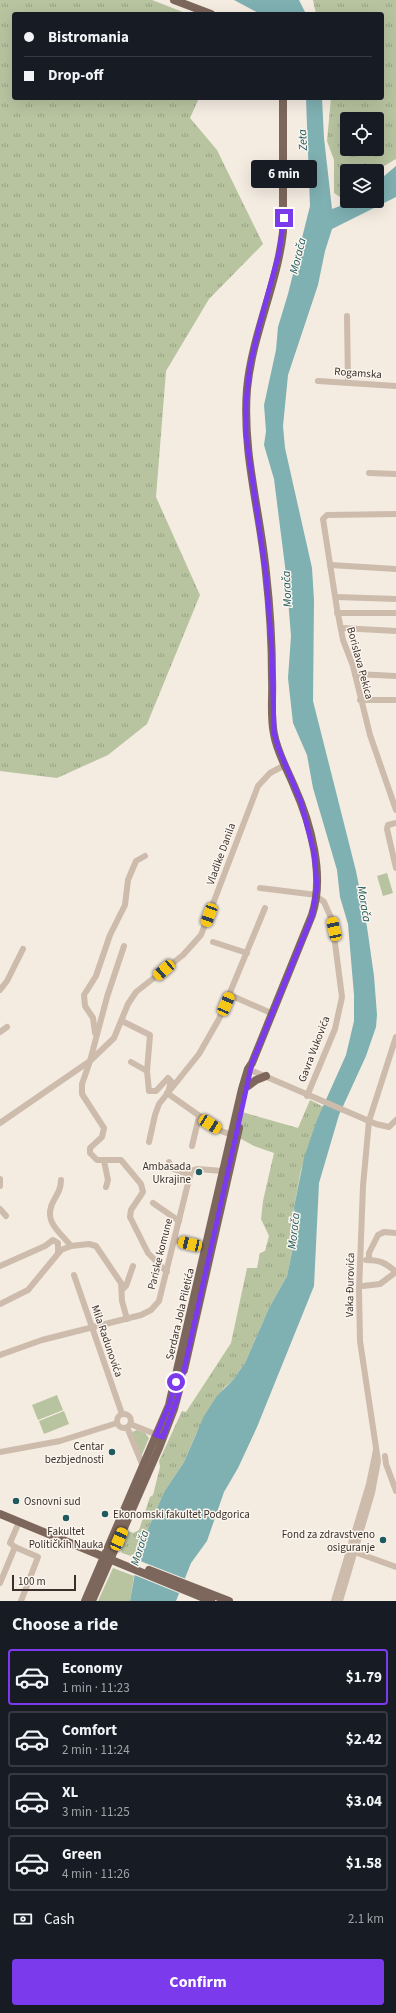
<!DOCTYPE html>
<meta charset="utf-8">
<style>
body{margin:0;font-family:"Source Sans 3",sans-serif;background:#20242c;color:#f1f3f6;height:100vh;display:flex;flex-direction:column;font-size:15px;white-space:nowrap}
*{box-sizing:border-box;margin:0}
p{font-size:13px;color:#9ea1a6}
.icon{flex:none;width:22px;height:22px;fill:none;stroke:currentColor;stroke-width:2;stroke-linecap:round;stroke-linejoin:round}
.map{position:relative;height:1601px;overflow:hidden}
.drawer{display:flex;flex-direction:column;background:#171b24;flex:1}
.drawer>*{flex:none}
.guide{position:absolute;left:12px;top:12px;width:372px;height:88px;border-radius:4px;box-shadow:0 4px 16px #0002;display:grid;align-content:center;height:88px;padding:0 12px;background:#171b24}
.controls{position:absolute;left:340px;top:112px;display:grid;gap:8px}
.controls a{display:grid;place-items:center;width:44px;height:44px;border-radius:4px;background:#171b24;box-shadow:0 4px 16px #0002;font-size:20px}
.scale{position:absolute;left:12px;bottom:10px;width:64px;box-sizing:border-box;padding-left:4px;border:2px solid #3b302b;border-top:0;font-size:11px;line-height:14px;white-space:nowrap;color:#3b302b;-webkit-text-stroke:3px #fbf5ee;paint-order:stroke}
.end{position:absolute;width:18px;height:18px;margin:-9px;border:5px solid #7c3aed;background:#fff;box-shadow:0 0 0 2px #fff}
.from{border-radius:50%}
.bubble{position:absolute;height:28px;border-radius:4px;background:#171b24;box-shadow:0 4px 16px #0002;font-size:13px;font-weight:700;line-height:28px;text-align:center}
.car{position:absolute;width:12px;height:24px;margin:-12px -6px;border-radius:5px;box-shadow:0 0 3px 1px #0007;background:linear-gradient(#f5c518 24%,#345 0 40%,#f5c518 0 76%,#345 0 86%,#f5c518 0)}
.guide b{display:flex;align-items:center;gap:14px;height:38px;font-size:15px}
.guide b+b{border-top:1px solid #363941}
.guide i{width:10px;height:10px;background:#f1f3f6}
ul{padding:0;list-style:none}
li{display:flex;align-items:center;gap:12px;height:56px;margin:0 8px 6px;padding:0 4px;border:2px solid #363941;border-radius:4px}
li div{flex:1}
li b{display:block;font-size:15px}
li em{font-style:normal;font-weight:700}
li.on{border-color:#7c3aed}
li>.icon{width:36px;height:36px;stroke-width:1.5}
h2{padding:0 12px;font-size:18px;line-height:48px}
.pay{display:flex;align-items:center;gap:10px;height:44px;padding:0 12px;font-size:15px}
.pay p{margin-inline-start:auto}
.primary-button{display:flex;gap:8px;margin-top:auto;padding:8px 12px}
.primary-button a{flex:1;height:46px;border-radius:4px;background:#7c3aed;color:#fff;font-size:16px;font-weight:700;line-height:46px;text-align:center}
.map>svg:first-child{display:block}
.grass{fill:url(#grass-tufts);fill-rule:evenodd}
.green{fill:#b8c4a0}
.water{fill:#7fb0b2}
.pier{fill:#f4ebe1}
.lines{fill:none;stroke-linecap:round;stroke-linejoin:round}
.minor{stroke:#cdbbac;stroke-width:6}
.major{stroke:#7d675c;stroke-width:8}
.route{stroke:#7c3aed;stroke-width:5}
.poi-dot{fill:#1f5a5e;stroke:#fbf5ee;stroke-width:1.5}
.labels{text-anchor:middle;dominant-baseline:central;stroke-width:3;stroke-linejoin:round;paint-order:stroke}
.street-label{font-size:11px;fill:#3b302b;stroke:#fbf5ee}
.poi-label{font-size:11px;fill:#3b302b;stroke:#fbf5ee;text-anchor:end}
.water-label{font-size:12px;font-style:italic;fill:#1f5a5e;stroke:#fbf5ee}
</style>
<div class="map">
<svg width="396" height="1601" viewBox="0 0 396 1601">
<defs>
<pattern id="grass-tufts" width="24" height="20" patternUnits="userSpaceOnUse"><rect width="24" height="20" fill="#b8c4a0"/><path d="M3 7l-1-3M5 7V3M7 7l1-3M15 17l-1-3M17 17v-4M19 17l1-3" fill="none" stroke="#97a083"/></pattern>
</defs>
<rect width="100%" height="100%" fill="#f4ebe1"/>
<g class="grass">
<path d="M0 0H152L188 14H14V98H199L190 118 217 150 263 244 209 299 166 371 156 497 200 595 147 724 108 755 57 778 0 771Z"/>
<path d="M313 0H396V159L382 167 377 173V171H347V196L340 197 334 193V160L327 141 331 98H382V14H316ZM347 119H377V149H347Z"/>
<path d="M310 1100 324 1107 316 1122 301 1170 294 1207 297 1229 287 1276 269 1308 245 1363 233 1380 224 1388 196 1434 184 1462 164 1492 139 1550 131 1556 122 1553 121 1550 128 1531 133 1533 139 1530 150 1497 153 1495 160 1467 159 1461 182 1411 186 1412 231 1343 247 1268H257L260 1253 265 1251 269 1236 261 1219 263 1201 274 1153 254 1146 236 1136 242 1112 298 1128Z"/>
</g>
<g class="green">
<path d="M387 873 393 893 383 896 377 876Z"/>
<path d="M57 1395 63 1410 38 1420 32 1405Z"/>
<path d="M64 1411 69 1424 44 1434 39 1421Z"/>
<path d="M137 1430 145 1433 149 1438 141 1457 132 1432Z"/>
<path d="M113 1568 134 1576 130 1601H98Z"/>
</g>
<g class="water">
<path d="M234 0H299L306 14H260Z"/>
<path d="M306 98H322L324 138 332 209 353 201H377V182L396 166V197L332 229 325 251 318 285 288 375 283 426 285 448 312 568 314 600 313 701 356 871 367 927 374 976 377 1015 376 1027 366 1056 339 1115 319 1183 314 1286 257 1427 238 1468 224 1492 207 1541 191 1563 176 1601H130L139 1550 164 1492 184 1462 204 1416 217 1396 233 1380 245 1363 269 1308 287 1276 297 1229 294 1207 304 1158 316 1122 346 1055 354 1021V995L348 924 340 897 337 870 313 788 307 755 293 723 288 678 291 636 286 574 274 479 264 445 266 431 264 405 276 350 278 327 288 294 310 206Z"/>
</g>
<path class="pier" d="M135 1559 186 1579 181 1594 132 1574Z"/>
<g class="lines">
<g class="minor">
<path d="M347 316 348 382"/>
<path d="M318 381 396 386"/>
<path d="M369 473 396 474"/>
<path d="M396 514 327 515 323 519 337 609 343 640 353 666 370 735 396 810"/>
<path d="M330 565 396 569"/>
<path d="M336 597 396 599"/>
<path d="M337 613H396"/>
<path d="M341 628 396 631"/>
<path d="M355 674 396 676"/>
<path d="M360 700H396"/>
<path d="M396 823 388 825 387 829 396 868"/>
<path d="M260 888 317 895"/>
<path d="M213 942 247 953"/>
<path d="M0 990 7 981 23 949"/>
<path d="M230 995 271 1013"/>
<path d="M122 1021 150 1035 147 1071"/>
<path d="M0 1032 7 1027"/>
<path d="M95 1033 93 1018 85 1006 84 995 96 976 110 935 125 905 128 880 136 861 145 856"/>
<path d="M131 1062 147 1071 149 1091H156L168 1078 171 1081 169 1089"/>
<path d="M248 1069 376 1124 389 1127 396 1120"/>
<path d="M167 1093 221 1131 235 1136"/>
<path d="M307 1096 335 1029 342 997 332 920 324 902 316 896"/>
<path d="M0 1123 90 1061 107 997 124 946"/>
<path d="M149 1142 155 1115 159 1104 199 1054 219 1019 265 908"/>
<path d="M192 1146 199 1117"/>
<path d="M104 1161 108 1180 106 1187"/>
<path d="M169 1162 171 1168 189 1175"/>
<path d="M0 1179V1186"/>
<path d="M61 1180C61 1188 58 1193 54 1200 42 1221 59 1231 71 1246"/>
<path d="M153 1203 179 1221"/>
<path d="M0 1209 6 1216"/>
<path d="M175 1240 208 1248"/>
<path d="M366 1260C380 1260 386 1263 396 1272"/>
<path d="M369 1260V1253L378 1235 384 1232 396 1233"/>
<path d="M0 1266 45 1246 53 1240 58 1243V1253"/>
<path d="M167 1272 148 1253 130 1217 131 1210 143 1192 141 1184 121 1160H97L90 1153V1148L102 1137 104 1128 82 1094V1084L90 1061 114 1038 128 1004 136 992 183 955 201 935 258 786 270 773 285 765"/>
<path d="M74 1275 122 1414"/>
<path d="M363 1286 380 1284 396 1272"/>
<path d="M122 1290 126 1286 133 1266"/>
<path d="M0 1304 28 1290 61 1250 71 1246 89 1244 96 1246 121 1283 122 1301 127 1319"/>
<path d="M0 1355 42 1340 141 1315 151 1310 159 1301 191 1171 197 1169 223 1171"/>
<circle cx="124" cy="1421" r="7"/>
<path d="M130 1424 160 1436"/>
<path d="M127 1427 143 1466"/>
<path d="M0 1452 60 1441 117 1423"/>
<path d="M385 1456 386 1464 396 1491"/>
<path d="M19 1522 10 1543 15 1547 38 1557 21 1601"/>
<path d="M352 1551 396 1567"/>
<path d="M0 1583 15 1547"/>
<path d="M334 1601 369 1484 376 1450"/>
<path d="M340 1601 372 1493 378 1461 360 1341 359 1291 363 1186 369 1121 396 1037"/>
</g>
<g class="major">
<path d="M174 0 211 14"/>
<path d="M248 1086 256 1080 266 1076"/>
<path d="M184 1370 239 1128"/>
<path d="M0 1514 211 1601"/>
<path d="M149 1570 229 1601"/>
<path d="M85 1601 169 1405 242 1089 248 1069 252 1063 312 915C325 876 311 824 294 786 287 769 277 752 274 734 270 716 273 696 272 678 272 643 270 608 266 573 260 511 242 452 247 389 252 335 277 285 283 232V98"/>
<path d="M92 1601 159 1448 174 1409 181 1383"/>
</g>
</g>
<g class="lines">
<path class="route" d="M176 1382 169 1405 156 1435 163 1437 178 1397 252 1063 312 916 317 887 314 852 301 802 278 747 274 733 272 650 266 575 246 435V402L250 366 259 327 279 253 284 218"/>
</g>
<g class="poi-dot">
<circle cx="199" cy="1172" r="4"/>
<circle cx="112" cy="1452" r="4"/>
<circle cx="16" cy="1501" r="4"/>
<circle cx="105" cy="1514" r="4"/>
<circle cx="66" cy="1518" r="4"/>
<circle cx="383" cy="1540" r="4"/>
</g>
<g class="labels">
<g class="street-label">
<text transform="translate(358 373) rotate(4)">Rogamska</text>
<text transform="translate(360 663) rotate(75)">Borislava Pekica</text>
<text transform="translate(221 854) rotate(-70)">Vladike Danila</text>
<text transform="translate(314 1049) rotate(-69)">Gavra Vukovića</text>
<text transform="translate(160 1254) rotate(-76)">Pariske komune</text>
<text transform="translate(350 1285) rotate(-89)">Vaka Đurovića</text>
<text transform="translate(180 1314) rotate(-77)">Serdara Jola Piletića</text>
<text transform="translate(107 1341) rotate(71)">Mila Radunovića</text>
</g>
<g class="poi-label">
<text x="191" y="1166">Ambasada<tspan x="191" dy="13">Ukrajine</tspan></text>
<text x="104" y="1446">Centar<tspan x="104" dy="13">bezbjednosti</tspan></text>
<text x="24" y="1501" text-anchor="start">Osnovni sud</text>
<text x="113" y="1514" text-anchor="start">Ekonomski fakultet Podgorica</text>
<text x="66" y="1531" text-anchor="middle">Fakultet<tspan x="66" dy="13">Političkih Nauka</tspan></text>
<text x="375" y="1534">Fond za zdravstveno<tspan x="375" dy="13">osiguranje</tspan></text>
</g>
<g class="water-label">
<text transform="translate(303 140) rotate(-93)">Zeta</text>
<text transform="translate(298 256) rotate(-76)">Morača</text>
<text transform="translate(287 589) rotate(-93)">Morača</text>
<text transform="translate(364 904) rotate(80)">Morača</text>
<text transform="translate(294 1231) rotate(-84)">Morača</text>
<text transform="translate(140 1548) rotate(-73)">Morača</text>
</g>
</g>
</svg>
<div class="controls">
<a><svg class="icon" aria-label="locate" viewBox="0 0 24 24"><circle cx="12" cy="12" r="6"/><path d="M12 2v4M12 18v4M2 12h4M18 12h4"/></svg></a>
<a><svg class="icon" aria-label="layers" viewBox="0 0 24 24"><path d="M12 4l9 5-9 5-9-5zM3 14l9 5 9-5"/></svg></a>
</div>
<div class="scale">100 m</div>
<i class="end from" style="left:176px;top:1382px"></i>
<i class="end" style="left:284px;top:218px"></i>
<div class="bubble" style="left:251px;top:160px;width:66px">6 min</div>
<i class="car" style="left:209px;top:915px;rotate:200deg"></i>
<i class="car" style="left:334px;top:929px;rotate:348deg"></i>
<i class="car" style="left:164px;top:970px;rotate:229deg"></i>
<i class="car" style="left:226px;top:1004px;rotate:23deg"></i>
<i class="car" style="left:210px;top:1124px;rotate:122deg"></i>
<i class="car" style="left:190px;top:1244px;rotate:283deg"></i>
<i class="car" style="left:119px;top:1539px;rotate:24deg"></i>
<div class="guide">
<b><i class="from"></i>Bistromania</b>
<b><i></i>Drop-off</b>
</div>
</div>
<section class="drawer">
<h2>Choose a ride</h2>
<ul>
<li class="on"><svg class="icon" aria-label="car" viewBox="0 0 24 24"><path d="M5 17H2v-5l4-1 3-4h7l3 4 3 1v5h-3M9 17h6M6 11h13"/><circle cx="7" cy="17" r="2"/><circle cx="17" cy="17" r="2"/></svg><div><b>Economy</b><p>1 min · 11:23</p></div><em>$1.79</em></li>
<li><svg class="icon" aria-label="car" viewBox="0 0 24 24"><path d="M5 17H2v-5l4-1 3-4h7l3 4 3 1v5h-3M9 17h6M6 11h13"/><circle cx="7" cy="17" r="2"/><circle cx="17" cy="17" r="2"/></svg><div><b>Comfort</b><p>2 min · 11:24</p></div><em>$2.42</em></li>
<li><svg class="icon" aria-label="car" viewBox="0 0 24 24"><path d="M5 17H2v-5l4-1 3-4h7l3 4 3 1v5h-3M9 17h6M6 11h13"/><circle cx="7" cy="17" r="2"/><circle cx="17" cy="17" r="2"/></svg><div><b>XL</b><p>3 min · 11:25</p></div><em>$3.04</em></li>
<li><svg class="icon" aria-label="car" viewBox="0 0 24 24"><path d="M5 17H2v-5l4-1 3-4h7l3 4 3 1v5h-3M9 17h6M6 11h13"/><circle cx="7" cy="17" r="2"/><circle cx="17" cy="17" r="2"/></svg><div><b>Green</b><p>4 min · 11:26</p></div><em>$1.58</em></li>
</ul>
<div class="pay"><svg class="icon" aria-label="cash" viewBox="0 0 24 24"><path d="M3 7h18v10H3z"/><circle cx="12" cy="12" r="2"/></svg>Cash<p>2.1 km</p></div>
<div class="primary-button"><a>Confirm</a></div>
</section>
